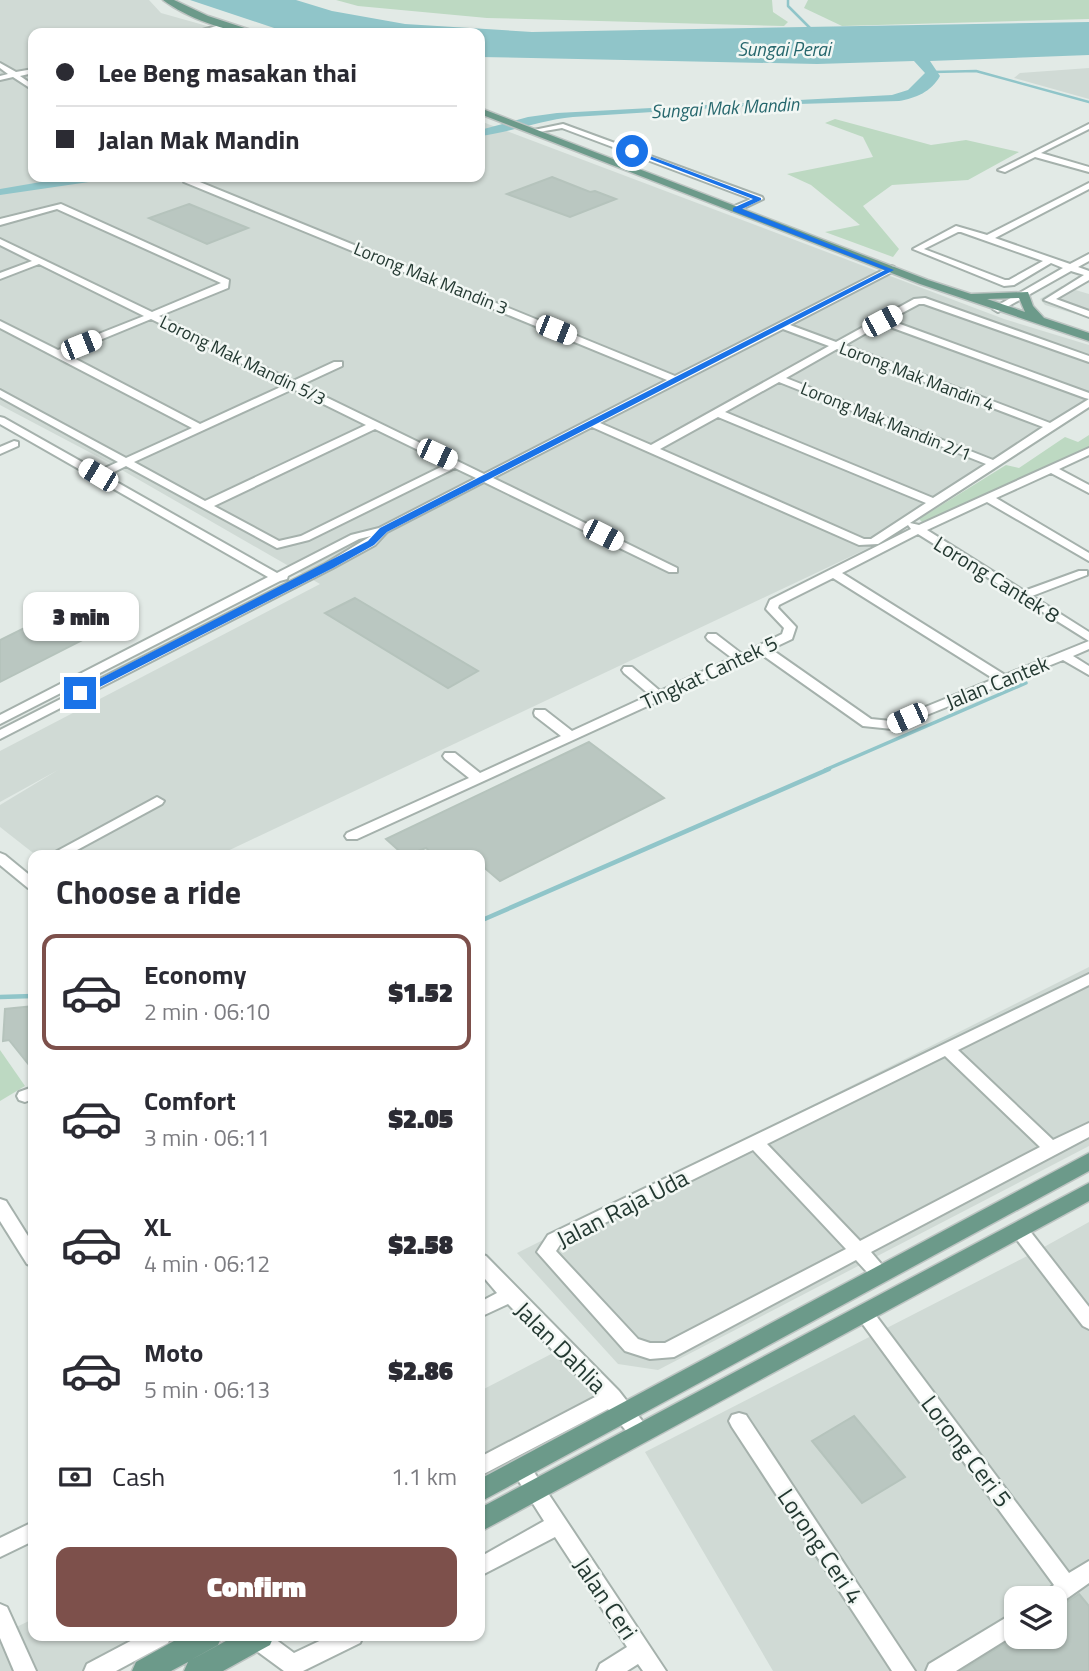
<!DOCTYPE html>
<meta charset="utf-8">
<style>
body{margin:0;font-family:"Titillium Web",sans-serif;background:#f7f7f7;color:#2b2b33;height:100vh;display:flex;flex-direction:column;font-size:26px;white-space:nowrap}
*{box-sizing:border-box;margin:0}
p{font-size:23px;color:#7c7c81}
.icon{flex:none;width:38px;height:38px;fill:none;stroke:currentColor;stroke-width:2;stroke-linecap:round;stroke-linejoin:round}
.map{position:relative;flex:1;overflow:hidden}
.sheet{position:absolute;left:28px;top:850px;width:457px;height:791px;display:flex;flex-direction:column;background:#fff;border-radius:14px;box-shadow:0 2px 5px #0004}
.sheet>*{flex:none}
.banner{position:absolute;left:28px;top:28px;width:457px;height:154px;border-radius:14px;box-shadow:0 2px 5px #0004;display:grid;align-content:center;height:154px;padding:0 28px;background:#fff}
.controls{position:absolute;left:1004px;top:1586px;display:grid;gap:14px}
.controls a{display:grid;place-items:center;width:63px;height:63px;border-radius:14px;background:#fff;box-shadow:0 2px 5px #0004;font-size:35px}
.end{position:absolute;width:32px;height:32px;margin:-16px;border:9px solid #1a73e8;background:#fff;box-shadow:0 0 0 4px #fff}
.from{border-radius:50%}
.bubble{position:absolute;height:49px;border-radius:14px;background:#fff;box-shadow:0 2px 5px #0004;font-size:23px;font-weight:800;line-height:49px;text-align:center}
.car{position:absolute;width:21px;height:42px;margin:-21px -10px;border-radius:9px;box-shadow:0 0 5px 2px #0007;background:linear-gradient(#fff 24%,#345 0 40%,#fff 0 76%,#345 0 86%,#fff 0)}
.banner b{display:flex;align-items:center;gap:24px;height:66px;font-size:26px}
.banner b+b{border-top:2px solid #e1e1e2}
.banner i{width:18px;height:18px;background:#2b2b33}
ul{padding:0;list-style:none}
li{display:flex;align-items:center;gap:21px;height:116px;margin:0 14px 10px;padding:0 14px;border:4px solid transparent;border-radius:14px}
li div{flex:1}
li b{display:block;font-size:26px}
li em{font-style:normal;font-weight:800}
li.current{border-color:#7d504b}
li>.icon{width:63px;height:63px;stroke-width:1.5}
h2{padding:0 28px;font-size:32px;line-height:84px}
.pay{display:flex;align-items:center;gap:18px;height:77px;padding:0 28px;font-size:26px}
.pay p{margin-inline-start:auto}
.cta{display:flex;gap:14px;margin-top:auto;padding:14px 28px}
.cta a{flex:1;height:80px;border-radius:14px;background:#7d504b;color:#fff;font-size:28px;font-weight:800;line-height:80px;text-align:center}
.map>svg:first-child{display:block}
.built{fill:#d0dad5;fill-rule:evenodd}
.green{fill:#bdd9c2}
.water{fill:#90c5c9}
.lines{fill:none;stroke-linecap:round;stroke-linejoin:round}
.stream-far2{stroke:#90c5c9;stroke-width:2.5}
.stream-far1{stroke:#90c5c9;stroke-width:3.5}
.stream{stroke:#90c5c9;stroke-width:4.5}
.building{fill:#bac7c1;stroke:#b5c3bc;stroke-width:2}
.minor-casing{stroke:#a5b1ac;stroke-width:4}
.major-casing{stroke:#bdc4c2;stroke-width:3}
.minor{fill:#fff;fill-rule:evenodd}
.major{fill:#6c9a8a;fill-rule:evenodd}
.route{fill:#1a73e8}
.labels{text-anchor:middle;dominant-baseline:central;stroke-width:5;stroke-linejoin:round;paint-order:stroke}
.far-street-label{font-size:18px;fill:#243932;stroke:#f2f7f4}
.far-water-label{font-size:19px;font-style:italic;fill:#26676d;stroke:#f2f7f4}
.street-label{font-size:21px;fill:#243932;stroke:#f2f7f4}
.near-street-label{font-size:24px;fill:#243932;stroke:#f2f7f4}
</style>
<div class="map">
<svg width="1089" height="1671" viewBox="0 0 1089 1671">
<rect width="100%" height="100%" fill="#e2eae6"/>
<g class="built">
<path d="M0 0H149L161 13 232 33H33V177H480V121L1004 319 1089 345V403L875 545 217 856H37L0 827V805L58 770 0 802V751L320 584 108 462 0 405Z"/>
<path d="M1089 68V99L1014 78 1020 73Z"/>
<path d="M1062 286 1089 294V318L1045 305 1040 299Z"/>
<path d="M1089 967V1146L658 1370 618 1364 517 1253Z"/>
<path d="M1089 1222V1671H773L645 1452 1035 1252ZM1017 1598H1055V1636H1017Z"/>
<path d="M555 1352 599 1402 480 1468V1391Z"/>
<path d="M33 1619V1636H174L111 1671H0V1635Z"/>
</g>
<g class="green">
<path d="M336 0H772L773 12 788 22 784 26 487 18 358 6Z"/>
<path d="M808 0H1089V19L842 26 804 8Z"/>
<path d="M835 119 931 145 966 140 1019 152 968 180 892 185 863 206 899 249 893 257 825 232 860 225 811 185 787 174 873 157 863 137 825 123Z"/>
<path d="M1089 435V447L924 524 919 519 1006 465 1019 468 1065 437 1078 442Z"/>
<path d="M0 1050 25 1086 0 1101Z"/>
</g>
<g class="water">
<path d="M190 0H296L332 11 405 24 532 32 1089 22V55L930 61 940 76C931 92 916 98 899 101L765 105 573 117C541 120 512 132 480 136V130L528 117 557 113 892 95 908 90 925 73 914 61 817 64 480 57V33H289Z"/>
<path d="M123 177 0 195V189L70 177Z"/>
</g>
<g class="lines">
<g class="stream-far2">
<path d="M788 0V6L813 31"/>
<path d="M933 72 976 71 1089 102"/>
</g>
<path class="stream-far1" d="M825 770 1026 683"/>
<g class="stream">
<path d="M480 921 829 769"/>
<path d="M0 997 33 996"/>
</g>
</g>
<g class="building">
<path d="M552 177 590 192 595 191 616 199 570 217 507 194Z"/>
<path d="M189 204 248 228 207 244 149 218Z"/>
<path d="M355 598 478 671 448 688 325 613Z"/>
<path d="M77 602 114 624 0 682V640Z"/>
<path d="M589 742 664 798 500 881 480 864V856H435L426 848 405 856 386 839Z"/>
<path d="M33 1006V1070L9 1040 3 1041 5 1009Z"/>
<path d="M854 1416 905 1477 862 1503 812 1441Z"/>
<path d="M1079 1594 1089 1606V1671H961L1017 1636H1055V1610Z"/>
</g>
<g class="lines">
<defs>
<g id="minor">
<path d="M227 23 229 26 203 33H192Z"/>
<path d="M0 63 16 72 33 69V73L20 76 33 85V90L13 77 0 80V76L8 74 0 68Z"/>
<path d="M563 124 762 197 763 199 738 211H732V207L751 199 562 128 533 133 529 131Z"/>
<path d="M1089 124V129L1041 153 1089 167V172L1035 157 1005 172 998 170Z"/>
<path d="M184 178H190L675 376 891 266 894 267V271L790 325 836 342 914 299 925 298 1089 356V362L924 304H919L889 320 1089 393V407L910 523 919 525 1089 448V455L1059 469 1089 485V493L1051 473 996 498 1089 553V561L987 502 927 530 1024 591 1079 571H1087V575L1032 596 1089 632V641L918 534 842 573 1005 675 1089 641V649L1073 656 1089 666V675L1063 660 892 729 863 726 761 654 357 839H347L345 836 347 833 469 778 445 759 443 756 445 753H455L480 773 561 736 535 716 534 713 535 710H545L572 731 650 695 624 673 622 670 624 667H632L660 691 732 658 708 640 706 637 708 634H716L742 654 782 634 784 628 766 609 770 600 911 529 908 525 878 544 859 545 592 427 493 478 677 568V572H669L484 482 387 532 375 545 333 568 0 739V730L325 564 371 536 359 539 288 576 287 579 280 581 0 724V715L268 577 0 424V417L4 418 98 471 118 462 0 397V390L126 458 192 428 0 328V321L58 350 144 316 39 264 0 279V273L32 261 0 245V239L152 312 221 283 57 209 0 225V219L61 204 229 280 228 288 159 316 293 381 334 362H342V366L301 385 484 474 667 380 184 182ZM151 319 285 385 200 424 66 354ZM882 324 1085 398 1089 399 1050 423 845 345ZM783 329 829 346 651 445 600 423ZM837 349 1043 427 993 460 786 378ZM779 382 986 464 933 498 725 412ZM293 389 366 425 205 501 134 462ZM718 417 926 503 871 539H864L660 449ZM375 429 447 464 301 536 279 541 214 506ZM126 466 277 548 309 540 455 468 476 478 379 528 351 535 277 573 106 476ZM833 578 994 679 891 721 871 719 771 649 792 639 796 627 778 608 779 605Z"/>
<path d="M1089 183V189L995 238 1070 264 1089 254V261L1078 267 1089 271V280L1056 299 1089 311V317L1044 300 1084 275 1071 271 998 312 993 309 995 307 1063 268 1051 263 1014 285 1004 286 913 249 956 226 987 235ZM958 232H961L1043 261 1009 280H1005L924 249Z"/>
<path d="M14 441 18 442V446L0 454V447Z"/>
<path d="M157 797 164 801 162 804 66 856H48Z"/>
<path d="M0 853 5 855 33 878V890L28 888 0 865Z"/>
<path d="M1089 974V985L958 1050 1053 1140 1089 1123V1137L871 1252 889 1273 886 1278C873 1283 865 1269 856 1260L674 1357 650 1359 625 1351 537 1252 548 1235ZM945 1056 1040 1147 860 1241 767 1144ZM753 1150 846 1249 665 1343H650L638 1339 556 1251 560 1245Z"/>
<path d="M33 1087V1099L25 1102 19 1100 17 1096 19 1092Z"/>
<path d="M0 1199 6 1201 33 1244V1266L27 1264 0 1221Z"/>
<path d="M1020 1224 1026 1226 1089 1307V1329L1083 1326 1014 1236 1011 1231 1014 1226Z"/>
<path d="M480 1254 486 1256 619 1391 647 1427 650 1433 647 1439 640 1441 633 1439 608 1409 480 1476V1457L597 1396 508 1304 480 1317V1302L497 1293 480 1273Z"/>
<path d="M865 1306 871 1309 1069 1573 1089 1561V1583L1055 1607V1598H1043L1046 1591 1054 1585 859 1319 856 1314 859 1309Z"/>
<path d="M739 1413 746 1415 915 1671H892L732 1427 729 1421 732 1415Z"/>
<path d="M521 1460 528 1463 666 1671H643L638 1664 627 1671H597L600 1664 627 1647 555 1537 480 1576V1557L544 1521 511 1469 514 1463Z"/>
<path d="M33 1522V1541L0 1557V1538Z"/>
<path d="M0 1604 7 1607 36 1671H14L0 1638Z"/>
<path d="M1017 1611V1633L956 1671H926L929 1664Z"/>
<path d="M140 1636H171L168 1643 116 1671H84L87 1664Z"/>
<path d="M248 1636H271L294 1653 330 1636H363L360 1643 303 1671H284L250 1646Z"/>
</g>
<g id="major">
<path d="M163 0H174L208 16 260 33C230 34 187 18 163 0Z"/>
<path d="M480 108 928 280 971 294 1028 292 1033 306 1044 318 1089 333V341L920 284 480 114ZM1019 298 1025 312 987 299Z"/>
<path d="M1089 1153V1171L480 1502V1479Z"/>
<path d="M1089 1183V1201L480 1532V1508Z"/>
<path d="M183 1636H222L218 1645 189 1661 235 1636H274L270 1645 223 1671H184L188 1662 171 1671H132L136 1662Z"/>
</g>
</defs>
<use href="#minor" class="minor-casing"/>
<use href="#major" class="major-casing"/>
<use href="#minor" class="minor"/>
<use href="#major" class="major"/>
</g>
<path class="route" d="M634 150 761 198V200L742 209 894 270 387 532 374 545 333 568 84 695H76V691L368 541 380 528 885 270 733 211V208L753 199 629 151Z"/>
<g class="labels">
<g class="far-street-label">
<text transform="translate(431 278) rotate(22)">Lorong Mak Mandin 3</text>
<text transform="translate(243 360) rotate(26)">Lorong Mak Mandin 5/3</text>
<text transform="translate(917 376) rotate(21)">Lorong Mak Mandin 4</text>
<text transform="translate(886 421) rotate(22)">Lorong Mak Mandin 2/1</text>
</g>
<g class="far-water-label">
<text x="784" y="48">Sungai Perai</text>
<text transform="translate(725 107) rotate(-3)">Sungai Mak Mandin</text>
</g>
<g class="street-label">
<text transform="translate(997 579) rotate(32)">Lorong Cantek 8</text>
<text transform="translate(709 672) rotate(-25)">Tingkat Cantek 5</text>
<text transform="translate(997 682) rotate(-22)">Jalan Cantek</text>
</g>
<g class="near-street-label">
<text transform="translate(622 1208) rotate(-27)">Jalan Raja Uda</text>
<text transform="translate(561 1347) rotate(45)">Jalan Dahlia</text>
<text transform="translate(967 1451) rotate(53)">Lorong Ceri 5</text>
<text transform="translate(821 1546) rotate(56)">Lorong Ceri 4</text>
<text transform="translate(606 1598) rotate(56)">Jalan Ceri</text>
</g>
</g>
</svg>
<div class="controls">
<a><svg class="icon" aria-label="layers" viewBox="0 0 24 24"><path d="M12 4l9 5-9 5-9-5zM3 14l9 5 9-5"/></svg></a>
</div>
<i class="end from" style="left:632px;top:151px"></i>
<i class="end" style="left:80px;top:693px"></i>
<div class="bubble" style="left:23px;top:592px;width:116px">3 min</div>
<i class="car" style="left:882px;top:321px;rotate:62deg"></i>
<i class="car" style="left:556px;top:330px;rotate:112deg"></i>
<i class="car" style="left:81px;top:345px;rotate:68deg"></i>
<i class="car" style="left:437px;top:454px;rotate:115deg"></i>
<i class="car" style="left:98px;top:475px;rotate:301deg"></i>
<i class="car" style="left:603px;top:535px;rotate:117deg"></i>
<i class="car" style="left:907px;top:718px;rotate:246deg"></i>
<div class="banner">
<b><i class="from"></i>Lee Beng masakan thai</b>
<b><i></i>Jalan Mak Mandin</b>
</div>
<section class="sheet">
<h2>Choose a ride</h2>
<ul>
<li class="current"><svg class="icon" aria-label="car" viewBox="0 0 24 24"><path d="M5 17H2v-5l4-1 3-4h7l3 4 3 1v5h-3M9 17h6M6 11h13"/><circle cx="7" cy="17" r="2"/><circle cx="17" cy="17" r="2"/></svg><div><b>Economy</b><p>2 min · 06:10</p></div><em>$1.52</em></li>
<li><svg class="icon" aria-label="car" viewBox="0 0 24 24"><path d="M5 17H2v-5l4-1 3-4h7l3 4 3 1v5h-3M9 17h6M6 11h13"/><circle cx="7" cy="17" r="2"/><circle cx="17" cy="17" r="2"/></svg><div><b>Comfort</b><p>3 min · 06:11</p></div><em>$2.05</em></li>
<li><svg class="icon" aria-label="car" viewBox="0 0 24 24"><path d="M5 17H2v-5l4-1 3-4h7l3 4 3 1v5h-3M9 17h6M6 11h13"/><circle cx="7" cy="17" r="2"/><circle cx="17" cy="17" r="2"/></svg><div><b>XL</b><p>4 min · 06:12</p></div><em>$2.58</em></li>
<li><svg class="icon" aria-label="car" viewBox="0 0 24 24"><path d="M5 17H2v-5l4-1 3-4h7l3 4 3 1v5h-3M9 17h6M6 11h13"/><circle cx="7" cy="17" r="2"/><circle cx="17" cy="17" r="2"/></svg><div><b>Moto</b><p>5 min · 06:13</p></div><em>$2.86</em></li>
</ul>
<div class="pay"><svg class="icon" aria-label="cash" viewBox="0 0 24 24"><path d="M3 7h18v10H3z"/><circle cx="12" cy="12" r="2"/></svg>Cash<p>1.1 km</p></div>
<div class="cta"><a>Confirm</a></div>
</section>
</div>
